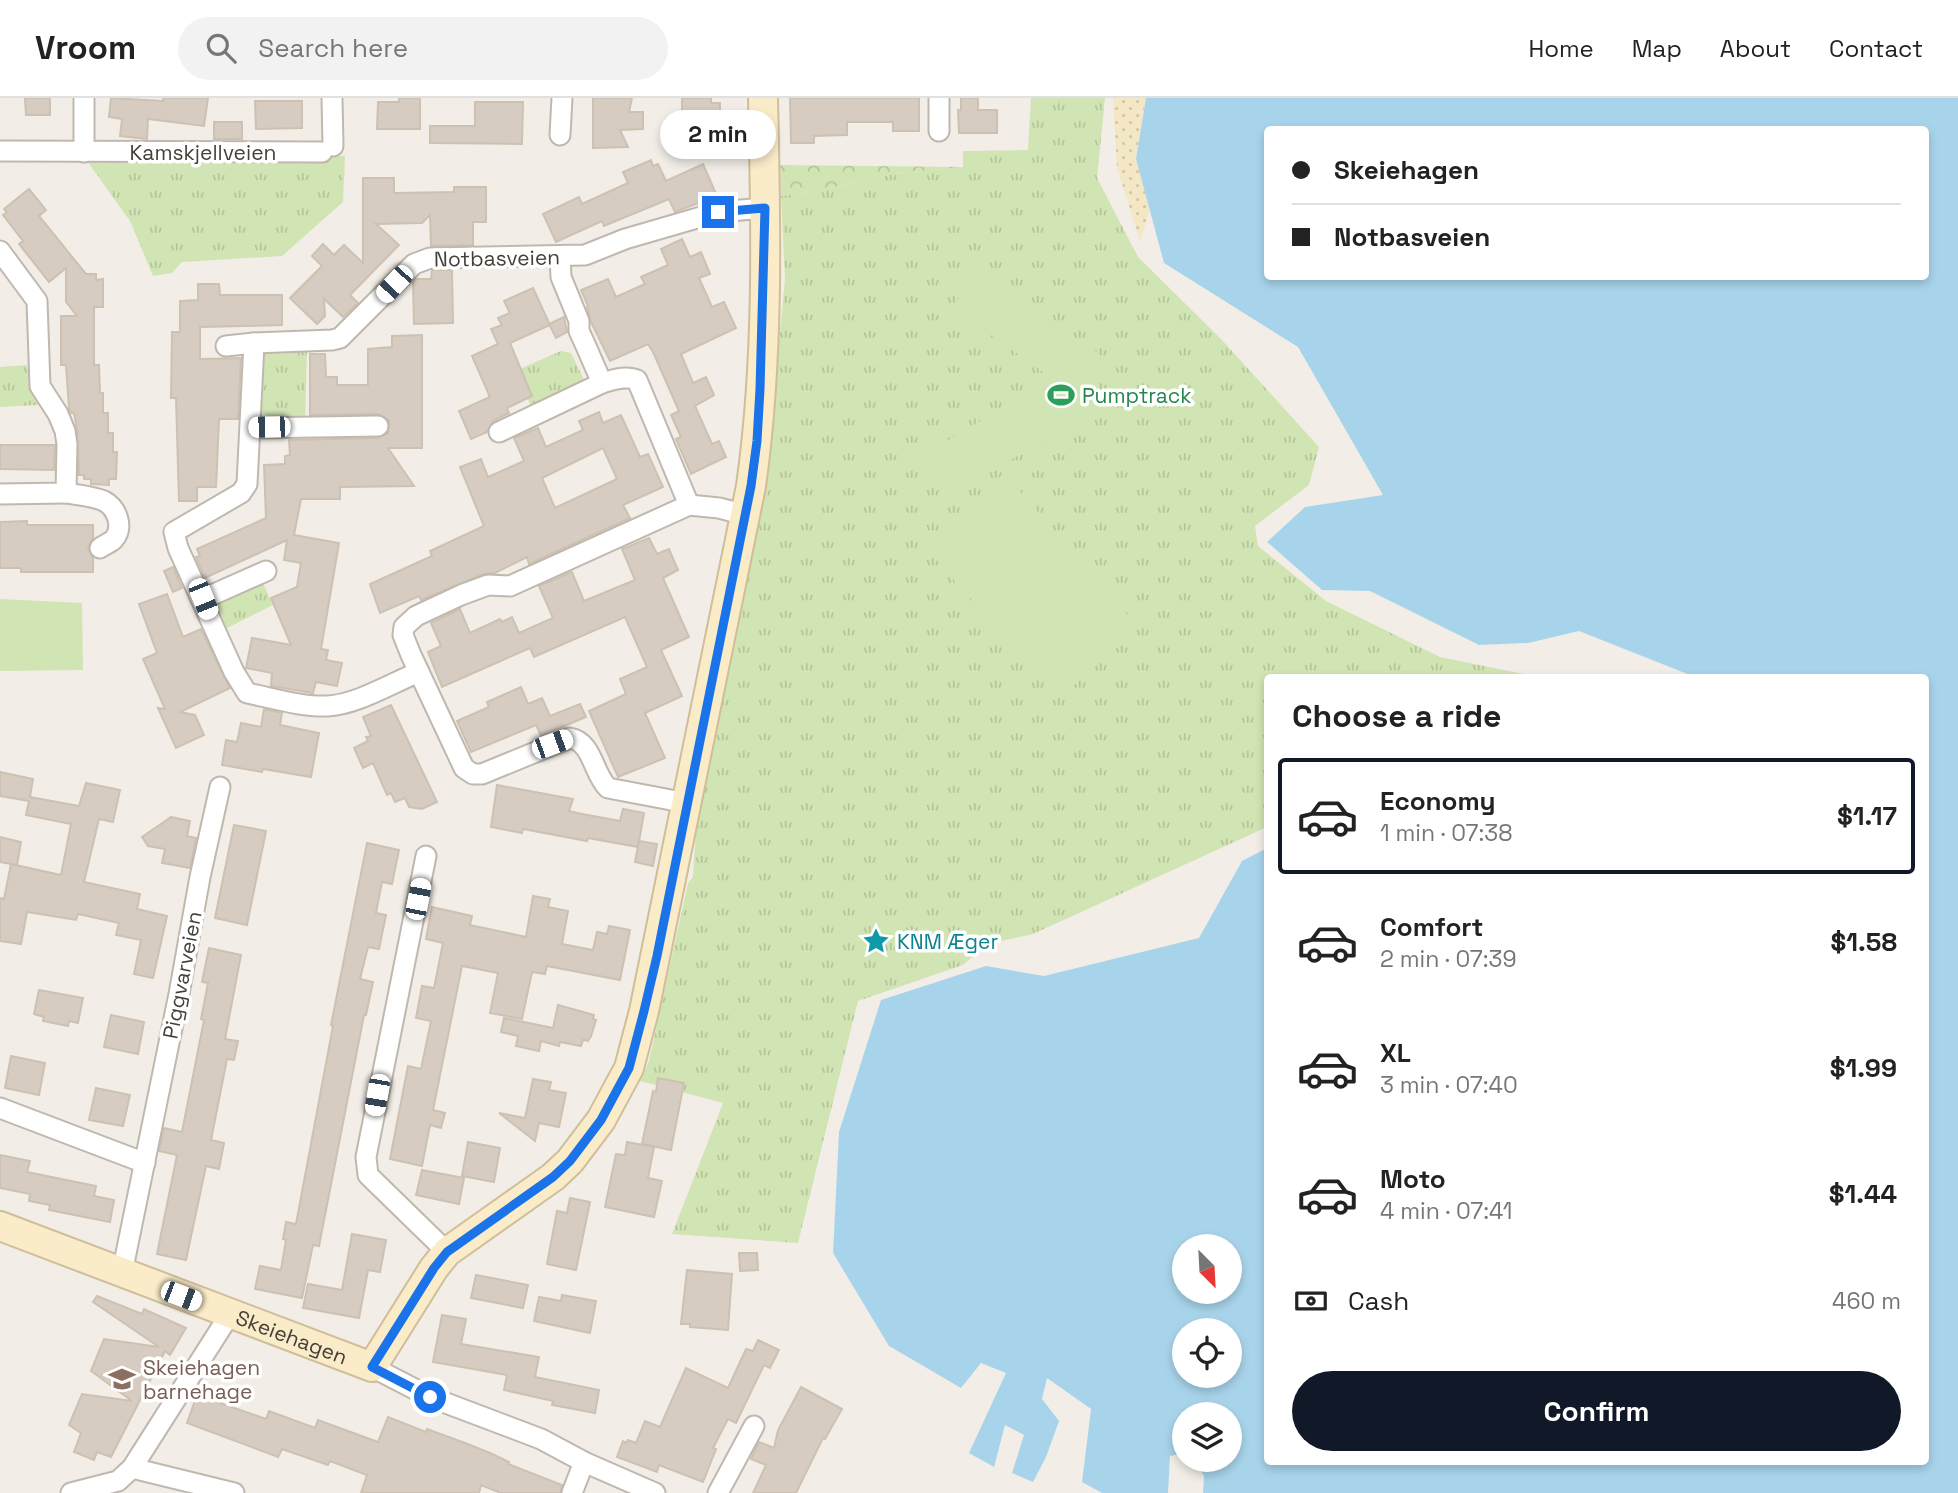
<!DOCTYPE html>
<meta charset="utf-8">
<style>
body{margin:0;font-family:"Space Grotesk",sans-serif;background:#f2f2f2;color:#222;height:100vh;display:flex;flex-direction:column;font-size:26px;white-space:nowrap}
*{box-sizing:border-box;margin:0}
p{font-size:23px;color:#767676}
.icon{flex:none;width:38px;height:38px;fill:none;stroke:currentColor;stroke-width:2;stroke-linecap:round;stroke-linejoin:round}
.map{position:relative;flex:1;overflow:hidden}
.side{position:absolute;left:1264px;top:576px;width:665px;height:791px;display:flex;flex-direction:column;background:#fff;border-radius:7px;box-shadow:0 4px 10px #0003}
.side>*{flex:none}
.top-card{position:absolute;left:1264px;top:28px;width:665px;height:154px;border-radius:7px;box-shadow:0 4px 10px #0003;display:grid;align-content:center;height:154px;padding:0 28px;background:#fff}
.needle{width:46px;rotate:156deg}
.buttons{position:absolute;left:1172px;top:1136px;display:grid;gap:14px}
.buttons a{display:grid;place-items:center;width:70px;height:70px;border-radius:50%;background:#fff;box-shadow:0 4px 10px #0003;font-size:35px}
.end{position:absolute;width:32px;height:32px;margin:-16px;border:9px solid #1a73e8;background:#fff;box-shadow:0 0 0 4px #fff}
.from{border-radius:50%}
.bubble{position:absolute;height:49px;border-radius:24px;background:#fff;box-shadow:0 4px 10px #0003;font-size:23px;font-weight:700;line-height:49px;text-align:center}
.car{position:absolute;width:21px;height:42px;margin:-21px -10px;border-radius:9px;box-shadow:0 0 5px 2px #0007;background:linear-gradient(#fff 24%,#345 0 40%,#fff 0 76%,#345 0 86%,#fff 0)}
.top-card b{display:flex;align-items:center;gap:24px;height:66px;font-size:26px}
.top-card b+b{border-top:2px solid #e0e0e0}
.top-card i{width:18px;height:18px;background:#222}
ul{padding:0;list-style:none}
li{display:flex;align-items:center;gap:21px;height:116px;margin:0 14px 10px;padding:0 14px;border:4px solid transparent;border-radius:7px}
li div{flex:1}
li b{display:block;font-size:26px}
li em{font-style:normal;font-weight:700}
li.current{border-color:#111827}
li>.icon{width:63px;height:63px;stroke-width:1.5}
h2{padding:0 28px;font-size:32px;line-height:84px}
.pay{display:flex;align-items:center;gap:18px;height:77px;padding:0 28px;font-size:26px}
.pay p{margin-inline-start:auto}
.cta{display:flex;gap:14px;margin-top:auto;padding:14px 28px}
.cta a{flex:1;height:80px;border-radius:42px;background:#111827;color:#fff;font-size:28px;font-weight:700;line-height:80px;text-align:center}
header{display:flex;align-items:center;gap:42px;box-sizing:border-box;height:98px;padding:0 35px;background:#fff;border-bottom:2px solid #e0e0e0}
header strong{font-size:33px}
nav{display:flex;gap:38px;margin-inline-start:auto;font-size:24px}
.search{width:490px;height:63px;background:#f2f2f2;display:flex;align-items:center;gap:18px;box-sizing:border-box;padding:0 24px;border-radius:38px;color:#767676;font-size:26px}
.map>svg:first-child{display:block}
.forest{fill:url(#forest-crowns)}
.sand{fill:url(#sand-dots)}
.park{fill:url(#park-tufts)}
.pitch{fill:#d1e4b3}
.water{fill:#a8d4eb;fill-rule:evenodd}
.building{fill:#d6ccc1;stroke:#cdc1b1;stroke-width:2;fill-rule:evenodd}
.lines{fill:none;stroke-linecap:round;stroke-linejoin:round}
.street-casing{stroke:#c0b8ae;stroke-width:23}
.secondary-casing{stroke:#cfbe9a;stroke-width:32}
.street{stroke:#fff;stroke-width:19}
.secondary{stroke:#faebc9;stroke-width:28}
.route{stroke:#1a73e8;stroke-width:9}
.labels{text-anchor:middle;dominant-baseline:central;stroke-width:7;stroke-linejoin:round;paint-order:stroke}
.street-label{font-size:21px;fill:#453f37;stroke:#fff}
.leisure-label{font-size:21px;fill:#27864d;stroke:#fff;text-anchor:start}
.culture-label{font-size:21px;fill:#0d838f;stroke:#fff;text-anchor:start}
.education-label{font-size:21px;fill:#785e54;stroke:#fff;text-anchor:start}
</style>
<header>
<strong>Vroom</strong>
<div class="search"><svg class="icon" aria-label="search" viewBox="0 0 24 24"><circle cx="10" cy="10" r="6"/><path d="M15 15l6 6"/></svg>Search here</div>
<nav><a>Home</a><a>Map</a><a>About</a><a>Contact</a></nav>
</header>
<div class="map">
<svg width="1958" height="1395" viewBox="0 0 1958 1395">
<defs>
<pattern id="forest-crowns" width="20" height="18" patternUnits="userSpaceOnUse" patternTransform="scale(1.75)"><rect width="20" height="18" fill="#d1e4b3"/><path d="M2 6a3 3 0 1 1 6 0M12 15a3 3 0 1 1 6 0" fill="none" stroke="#b5c59b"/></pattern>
<pattern id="sand-dots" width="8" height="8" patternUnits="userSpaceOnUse" patternTransform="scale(1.75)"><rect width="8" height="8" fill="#f4e7c6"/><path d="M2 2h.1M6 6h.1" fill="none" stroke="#d3c7ab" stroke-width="1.8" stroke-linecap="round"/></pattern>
<pattern id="park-tufts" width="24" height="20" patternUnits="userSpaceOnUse" patternTransform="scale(1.75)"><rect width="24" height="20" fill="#d1e4b3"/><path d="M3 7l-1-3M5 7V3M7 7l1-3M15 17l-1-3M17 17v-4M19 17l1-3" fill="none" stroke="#b5c59b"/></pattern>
</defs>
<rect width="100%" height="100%" fill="#f2eee7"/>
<path class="forest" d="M780 67 964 69 899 75 807 95 781 98Z"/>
<path class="sand" d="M1113 0H1146L1136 61 1150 112 1140 143 1117 70Z"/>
<g class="park">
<path d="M1031 0H1105L1097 80 1138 159 1222 242 1319 349 1309 387 1255 428 1258 448 1326 503 1440 559 1538 579H1267V729L1033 836 987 846 963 867 858 903 798 1145 672 1136 723 1005 640 983 649 963 688 785 693 779 697 714 735 542 770 340 785 181 781 98 807 95 899 75 963 69V53L1028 52Z"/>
<path d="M345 58 343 104 282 158 182 164 172 175 153 178 130 123 85 60Z"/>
<path d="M268 252H307L305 323 272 321 262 314 263 258Z"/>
<path d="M561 253 571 255 586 286 534 315 515 273Z"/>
<path d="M27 267 38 307 0 309V269Z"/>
<path d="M261 481 273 507 225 531 215 513 216 503Z"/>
</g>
<g class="pitch">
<path d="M971 176 1099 255 1097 314 945 398 925 356 1052 280 953 211Z"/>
<path d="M1004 375 1139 530 1064 596 966 496 924 447Z"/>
<path d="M0 501 82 505 83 572 0 573Z"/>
</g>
<path class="water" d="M1146 0H1958V1395H1203L1204 1378 1195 1362H1230V1316H1185V1355L1170 1358 1168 1395H1102L1082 1384 1091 1311 1047 1280 1042 1301 1059 1323 1046 1359 1033 1384 1012 1375 1024 1337 1005 1327 994 1369 969 1355 1006 1275 981 1265 961 1290 889 1248 833 1155 839 1034 881 902 986 868 1044 878 1199 840 1242 763 1267 750V1363H1925V579H1695L1579 533 1528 545 1479 547 1370 493 1322 492 1267 444 1305 409 1383 397 1298 249 1164 165 1136 61ZM1267 32H1925V178H1267ZM1185 1148H1230V1194H1185ZM1185 1232H1230V1278H1185Z"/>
<g class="building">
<path d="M25 0H50V17H26Z"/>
<path d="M111 0 163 3V0H208L204 28 148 21 147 41 120 38 122 21 109 19Z"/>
<path d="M399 0H420V31H377L378 4H399Z"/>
<path d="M593 0H632L629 14H643V31L620 32 628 49 593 50Z"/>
<path d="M682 0H711V5H720V30H682Z"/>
<path d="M790 0H919V33H893V24H847V37L814 38V45H791Z"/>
<path d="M961 0H978V12H997V35H959L958 12H961Z"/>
<path d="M255 3H302V30L256 31Z"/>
<path d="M475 4H523L522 46 430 45V28H475Z"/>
<rect x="214" y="24" width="28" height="17"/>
<path d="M651 62 653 68 658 66 666 83 703 66 717 98 675 114 669 101 604 128 602 123 556 144 543 116 579 99 582 106 628 85 623 74Z"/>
<path d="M363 80H394V95L454 94V89H486V124H473V147L431 148 430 117 422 125 376 126 399 147 350 197 358 205 343 219 324 201 325 218 317 226 290 200 322 168 312 158 323 146 334 157 344 147 363 165Z"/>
<path d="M29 91 46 112 39 118 86 176H96V182L103 181V209H94V267H99L100 295H103V315H108V335H113V354H117L116 381H109V387L91 386V381H84V377H79L77 331 74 315H71L69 311 66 267H61V218H77L66 204V170L49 184 19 146 23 143 3 117 7 114 4 111Z"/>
<path d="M682 141 690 159 701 154 710 176 699 180 712 209 724 204 736 230 681 256 693 285 706 279 714 297 695 308 712 346 719 343 726 359 691 376 676 341 681 339 671 317 679 313 653 254 648 246 610 263 591 224 587 209 588 208 581 192 608 181 616 199 645 186 641 179 668 167 661 151Z"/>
<path d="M452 172 453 225 414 226 413 184 416 181H431L432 172Z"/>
<path d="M198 186H219L220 197H282V227L200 229V261L241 260 238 321H219L216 389H197V403H179L176 300H171L172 234H180V203L198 202Z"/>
<path d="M533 190 550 227 510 245 532 298 507 310 509 315 493 323 487 334 471 341 459 313 490 299 472 258 498 246 491 231 502 227 498 220 510 215 504 203Z"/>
<path d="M564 219 567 234 556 240 549 226Z"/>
<path d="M422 237V350H388L414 388 340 389V401H301L294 437 339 445 321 551 328 552 326 562 342 565 337 588 316 584 313 595 271 588 272 575 246 570 252 540 291 547 271 500 297 489 301 465 284 462 287 442 205 480 196 459 200 458 197 451 266 420 264 367 285 366V358L290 357 289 342 378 340 388 335 389 322 378 316 310 317V256H325L326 279H337V287H368V251L392 249V238Z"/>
<path d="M599 314 603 325 621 317 640 359 648 356 663 389 623 407 630 420 529 466 527 459 495 475 484 476 421 502 419 498 380 515 370 486 432 458 430 453 484 428 460 369 481 361 488 379 524 363 514 340 538 330 546 349 583 332 579 323ZM603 350 617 381 555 410 542 380Z"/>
<path d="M0 347H55L54 372 0 371Z"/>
<path d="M27 423V427H93V440L88 450 93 460V474H21V470H0V424Z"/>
<path d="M649 440 657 456 669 451 678 472 663 480 689 539 661 552 682 598 645 615 665 660 618 679 589 613 626 596 620 581 647 569 625 519 534 559 530 550 442 589 428 554 441 548 431 525 460 511 470 535 500 521 502 524 512 519 519 535 553 520 539 488 572 474 584 503 635 482 622 451Z"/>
<path d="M173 469 182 490 173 494 164 473Z"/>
<path d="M167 496 183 539 201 531 230 590 180 614 195 617 204 637 176 650 158 610 165 611 143 561 157 555 139 506Z"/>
<path d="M521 589 528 606 542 600 550 618 580 606 586 619 541 638 536 627 471 654 457 623 489 609 487 604Z"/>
<path d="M391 607 437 704 422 711 409 709 405 700 395 704 391 695 387 697 373 665 363 670 354 650 368 643 366 639 371 638 363 619Z"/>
<path d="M264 611 282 615 280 627 319 635 311 679 263 671 262 674 222 667 226 642 237 644 241 625 261 629Z"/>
<path d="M0 674 33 681 30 699 79 708 86 685 120 692 113 724 99 721 84 784 140 796 137 811 167 818 153 880 134 876 141 842 116 837 119 825 78 816 76 822 27 814 21 846 0 843V800L4 801 11 766 61 777 71 726 26 717 29 703 0 698Z"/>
<path d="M497 687 573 701 569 713 582 716 620 723 623 711 644 715 638 749 588 740 587 743 523 731 522 735 491 729Z"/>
<path d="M171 719 190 723 187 738 196 740 190 770 162 765 165 751 148 748 142 739Z"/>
<path d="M234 727 266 733 247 827 215 820Z"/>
<path d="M0 739 21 744 17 767 0 764Z"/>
<path d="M639 743 657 746 653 768 635 764Z"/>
<path d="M367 745 399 752 392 786 382 784 376 815 386 817 379 851 368 849 360 881 373 884 366 917H364L319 1148 313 1147 302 1200 255 1191 260 1168 281 1172 286 1142 283 1141 286 1124 296 1126 333 928 331 927Z"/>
<path d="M533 798 550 801 548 809 568 813 562 846 593 852 597 834 607 836 609 828 630 832 620 882 547 868 545 876 532 874 522 921 490 915 498 875 462 868 433 1012 445 1015 441 1030 430 1027 422 1068 390 1061 408 968 421 971 431 923 416 920 422 888 434 890 443 845 426 841 432 809 472 818 470 827 526 839Z"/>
<path d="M209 850 241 857 225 941 238 943 234 962 227 961 211 1042 224 1045 219 1071 206 1068 186 1162 157 1156 177 1057 159 1053 164 1030 182 1034 204 922 201 921 208 885 202 884Z"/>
<path d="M39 892 83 900 78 925 69 923 68 928 43 923 44 919 34 916Z"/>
<path d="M558 907 594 917 593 921 596 922 591 938 588 943 583 942 581 948 560 944 559 948 541 943 539 953 516 948 518 938 501 934 504 920 553 930Z"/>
<path d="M111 917 144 924 138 956 104 949Z"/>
<path d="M11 958 45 965 39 997 5 990Z"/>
<path d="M658 980 684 985 671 1052 642 1046 653 993 656 994Z"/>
<path d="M533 981 551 984 549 992 566 995 559 1029 539 1025 535 1043 499 1015 525 1020Z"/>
<path d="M96 990 130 997 123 1028 89 1022Z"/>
<path d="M468 1044 500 1050 494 1084 462 1078Z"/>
<path d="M627 1044 654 1049 648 1080 662 1083 654 1119 605 1109 616 1056 625 1057Z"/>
<path d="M0 1057 30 1063 27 1074 96 1088 94 1098 114 1102 110 1124 49 1112 50 1107 29 1103 30 1096 0 1090Z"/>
<path d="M422 1072 464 1080 459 1106 416 1097Z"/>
<path d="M570 1100 590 1104 576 1172 547 1166 557 1113 567 1115Z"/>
<path d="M352 1136 386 1142 380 1174 368 1172 359 1220 303 1210 308 1186 342 1192Z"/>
<path d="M739 1155H757L758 1172 740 1173Z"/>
<path d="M687 1172 732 1176 728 1232 690 1229V1226H681Z"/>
<path d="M476 1177 528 1187 523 1210 471 1200Z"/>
<path d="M562 1197 596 1203 590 1235 534 1223 539 1199 561 1203Z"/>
<path d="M97 1198 142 1216 144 1211 186 1230 170 1257 165 1253 111 1359 97 1354 94 1362 74 1354 81 1335 69 1327 82 1296 132 1303 91 1273 104 1241 159 1249 93 1204Z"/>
<path d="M442 1217 466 1221 461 1246 539 1259 535 1279 599 1292 595 1315 552 1307 553 1303 504 1292 507 1277 433 1264Z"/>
<path d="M758 1242 779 1252 770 1270 764 1267 736 1325 728 1321 713 1350 716 1351 703 1384 659 1367 657 1374 617 1359 623 1343 626 1345 628 1342 636 1345 645 1323 660 1329 686 1270 728 1290 746 1251 753 1253Z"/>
<path d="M801 1289 842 1311 825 1341 823 1340 796 1395H753L766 1367 751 1361 754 1354 759 1344 774 1350 778 1332Z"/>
<path d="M197 1297 266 1321 269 1313 315 1330 318 1322 378 1344 388 1319 426 1334 427 1331 465 1345 490 1355 509 1364 508 1366 562 1387 560 1395H501L481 1387 479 1395H361L367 1377 330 1363 328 1367 282 1351 278 1359 187 1325Z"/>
</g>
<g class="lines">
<defs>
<g id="street">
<path d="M332 0 333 48"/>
<path d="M939 33V0"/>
<path d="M560 37 562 0"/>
<path d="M0 53 322 54"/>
<path d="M84 54V0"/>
<path d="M0 153 37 203 40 288 58 316 65 333 67 346 66 395 0 396"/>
<path d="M560 159 561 179 579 223V233L585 246 602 285C613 282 626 277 637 282L689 407"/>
<path d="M254 245 247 386 241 395 174 434 178 450 234 574 247 595C273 600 301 609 327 608 356 607 392 585 419 574"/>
<path d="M226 248 254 245 332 242 340 240 414 166 430 160 585 157 625 141 718 114 765 110"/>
<path d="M252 330 378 328"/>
<path d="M499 334 602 285"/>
<path d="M66 395C78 397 93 398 104 403 117 410 124 429 114 441 110 445 104 447 100 450"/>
<path d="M203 501 266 473"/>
<path d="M687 705 608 690C593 676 593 644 570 640L482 676H473L464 670 411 557 403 537 404 529 416 518 461 497 488 487 510 488 689 407 719 410 746 417"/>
<path d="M426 758 366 1059 368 1077 447 1154"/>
<path d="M0 1010 145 1065"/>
<path d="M122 1175 179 896 200 779 220 689"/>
<path d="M372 1269 430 1299 541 1341 584 1364 655 1395"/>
<path d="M132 1370 234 1395"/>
<path d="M71 1395 118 1383 132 1370 230 1216"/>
<path d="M572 1395 584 1364"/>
<path d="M718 1395 754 1328"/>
</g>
<g id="secondary">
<path id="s1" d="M0 1128 372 1269 434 1170 447 1154 553 1079 570 1063 601 1022 629 970 644 913 751 388C769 261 766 129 763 0"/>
</g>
</defs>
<use href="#street" class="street-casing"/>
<use href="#secondary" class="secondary-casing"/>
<use href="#street" class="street"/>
<use href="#secondary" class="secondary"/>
</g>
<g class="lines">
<path class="route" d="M430 1299 372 1269 434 1170 447 1154 553 1079 570 1063 601 1022 629 970 644 913 657 858 751 388 757 343 760 291 765 110 718 114"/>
</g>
<defs>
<symbol id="stadium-bare" viewBox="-9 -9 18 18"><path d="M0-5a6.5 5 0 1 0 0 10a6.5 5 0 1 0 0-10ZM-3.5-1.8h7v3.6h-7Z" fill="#2e9e5b" stroke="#fff" stroke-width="2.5" paint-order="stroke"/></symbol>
<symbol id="sight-bare" viewBox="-9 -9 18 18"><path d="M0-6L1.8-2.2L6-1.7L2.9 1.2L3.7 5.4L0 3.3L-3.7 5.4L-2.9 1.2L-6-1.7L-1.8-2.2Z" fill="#0f9aa8" stroke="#fff" stroke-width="2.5" paint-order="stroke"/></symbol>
<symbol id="school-bare" viewBox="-9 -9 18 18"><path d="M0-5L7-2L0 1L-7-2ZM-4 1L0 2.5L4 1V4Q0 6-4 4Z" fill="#8d6e63" stroke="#fff" stroke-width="2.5" paint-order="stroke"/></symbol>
</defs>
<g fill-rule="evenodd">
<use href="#stadium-bare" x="1042" y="278" width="38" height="38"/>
<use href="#sight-bare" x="857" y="824" width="38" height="38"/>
<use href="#school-bare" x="103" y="1262" width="38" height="38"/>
</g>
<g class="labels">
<g class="street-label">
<text x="203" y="54">Kamskjellveien</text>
<text transform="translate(497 160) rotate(-1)">Notbasveien</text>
<text transform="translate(182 877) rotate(-79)">Piggvarveien</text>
<text stroke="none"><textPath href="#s1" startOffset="312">Skeiehagen</textPath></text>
</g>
<g class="leisure-label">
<text x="1082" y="297">Pumptrack</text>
</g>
<g class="culture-label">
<text x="897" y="843">KNM Æger</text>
</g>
<g class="education-label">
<text x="143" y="1269">Skeiehagen<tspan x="143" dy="24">barnehage</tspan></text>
</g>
</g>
</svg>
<div class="buttons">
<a><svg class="needle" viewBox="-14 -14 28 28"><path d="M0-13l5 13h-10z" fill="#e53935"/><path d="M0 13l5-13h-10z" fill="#767676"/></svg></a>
<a><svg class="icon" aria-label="locate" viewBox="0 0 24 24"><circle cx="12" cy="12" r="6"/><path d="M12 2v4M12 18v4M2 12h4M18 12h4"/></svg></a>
<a><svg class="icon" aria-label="layers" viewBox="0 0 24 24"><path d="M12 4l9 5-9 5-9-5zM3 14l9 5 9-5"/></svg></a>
</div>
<i class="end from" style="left:430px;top:1299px"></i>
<i class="end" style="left:718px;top:114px"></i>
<div class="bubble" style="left:660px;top:12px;width:116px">2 min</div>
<i class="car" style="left:394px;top:186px;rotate:223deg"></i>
<i class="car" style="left:269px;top:329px;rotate:269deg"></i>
<i class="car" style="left:203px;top:501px;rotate:158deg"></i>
<i class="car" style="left:552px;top:646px;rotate:70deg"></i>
<i class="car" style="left:418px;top:801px;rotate:11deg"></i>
<i class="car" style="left:377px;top:997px;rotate:190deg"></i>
<i class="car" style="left:181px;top:1198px;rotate:111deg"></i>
<div class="top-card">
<b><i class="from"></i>Skeiehagen</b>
<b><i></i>Notbasveien</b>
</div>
<section class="side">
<h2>Choose a ride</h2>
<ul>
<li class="current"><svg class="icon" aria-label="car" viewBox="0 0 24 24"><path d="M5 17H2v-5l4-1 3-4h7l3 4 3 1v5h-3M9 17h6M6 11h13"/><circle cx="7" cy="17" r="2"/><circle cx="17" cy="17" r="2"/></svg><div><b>Economy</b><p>1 min · 07:38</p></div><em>$1.17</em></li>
<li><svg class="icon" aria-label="car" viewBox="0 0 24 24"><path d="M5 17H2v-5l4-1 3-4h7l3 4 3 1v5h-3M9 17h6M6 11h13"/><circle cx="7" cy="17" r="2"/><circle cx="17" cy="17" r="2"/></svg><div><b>Comfort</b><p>2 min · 07:39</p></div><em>$1.58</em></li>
<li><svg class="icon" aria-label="car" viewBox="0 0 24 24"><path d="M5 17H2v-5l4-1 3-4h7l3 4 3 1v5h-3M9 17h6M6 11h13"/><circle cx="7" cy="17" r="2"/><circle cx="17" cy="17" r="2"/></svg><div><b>XL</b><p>3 min · 07:40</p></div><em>$1.99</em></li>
<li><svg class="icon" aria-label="car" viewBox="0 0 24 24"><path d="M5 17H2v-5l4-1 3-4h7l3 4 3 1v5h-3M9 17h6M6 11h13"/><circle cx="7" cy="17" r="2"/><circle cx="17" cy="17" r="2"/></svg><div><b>Moto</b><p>4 min · 07:41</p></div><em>$1.44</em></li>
</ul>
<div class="pay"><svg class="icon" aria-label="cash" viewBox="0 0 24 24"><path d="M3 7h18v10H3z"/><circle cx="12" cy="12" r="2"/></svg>Cash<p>460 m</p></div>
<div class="cta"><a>Confirm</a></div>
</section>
</div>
